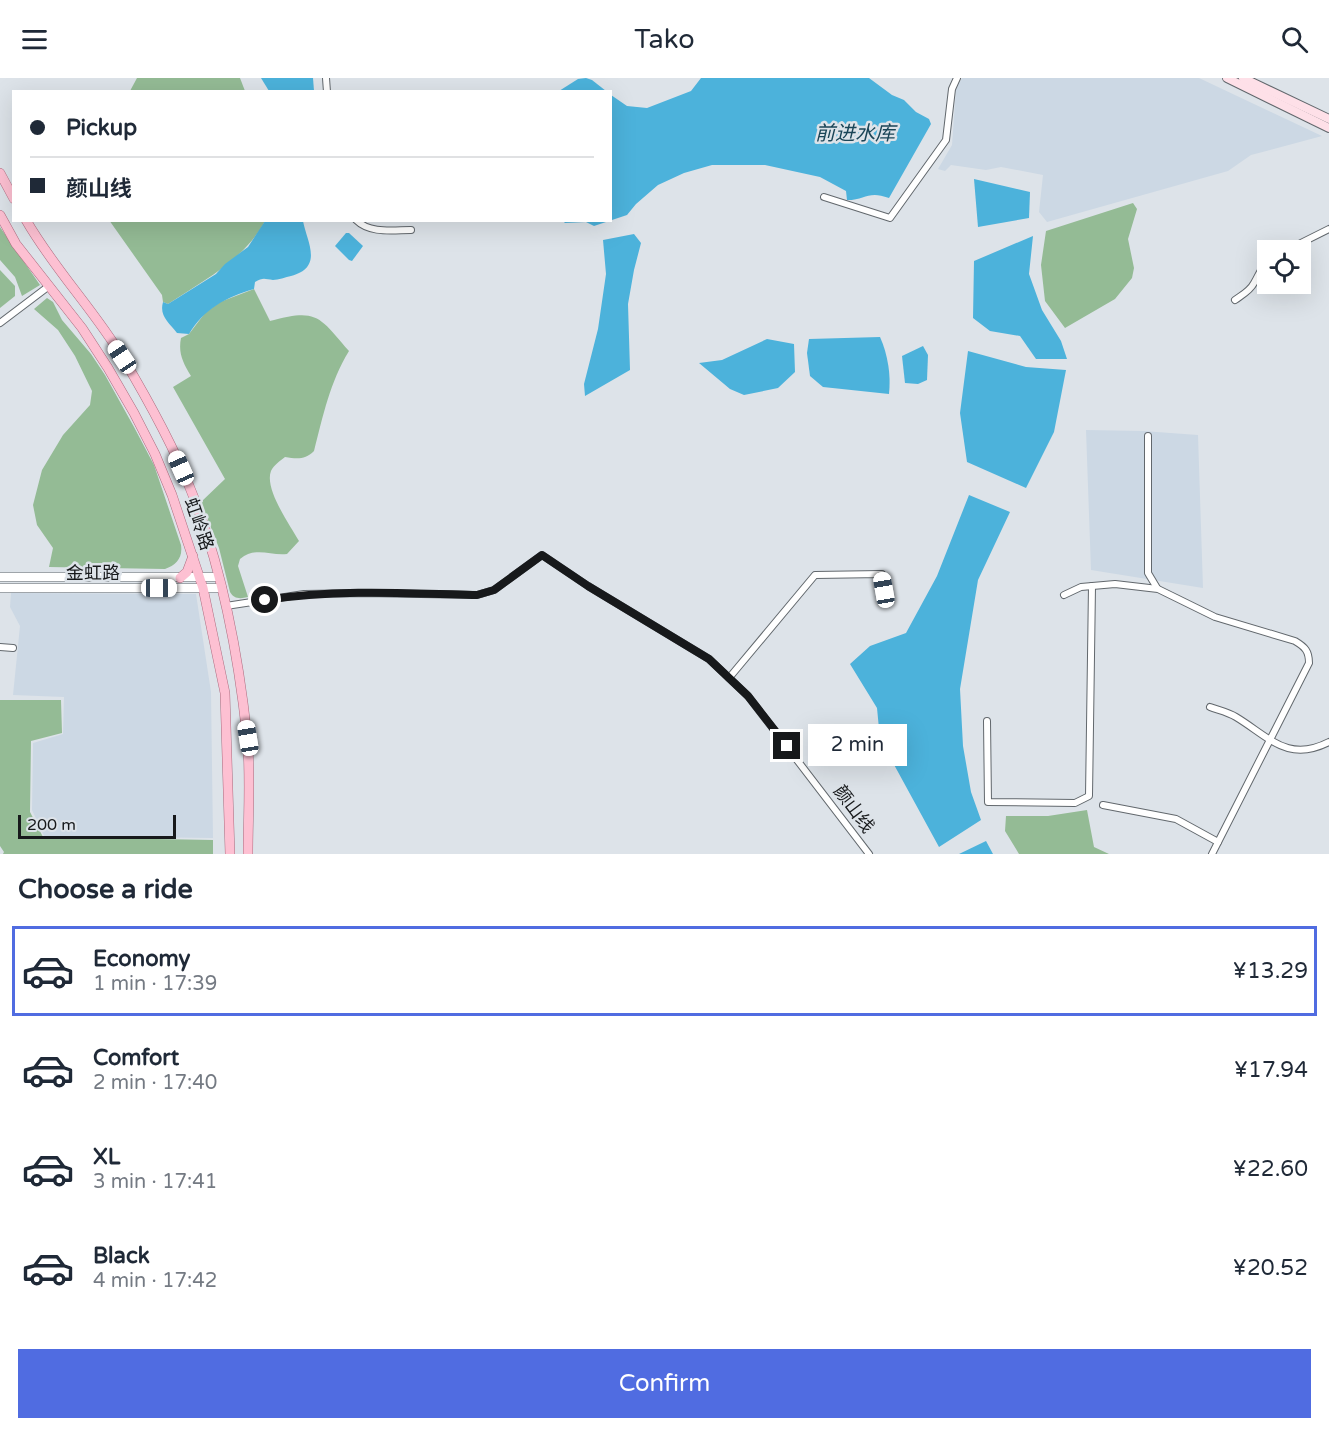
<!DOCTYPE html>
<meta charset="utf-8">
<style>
body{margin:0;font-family:"Varela Round","Noto Sans SC",sans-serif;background:#f2f2f3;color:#1f2937;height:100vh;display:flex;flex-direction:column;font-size:22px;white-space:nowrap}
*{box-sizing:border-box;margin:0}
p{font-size:20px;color:#747a83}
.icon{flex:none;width:33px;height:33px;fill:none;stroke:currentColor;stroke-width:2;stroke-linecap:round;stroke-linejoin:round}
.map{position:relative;height:776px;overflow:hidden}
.panel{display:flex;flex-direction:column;background:#fff;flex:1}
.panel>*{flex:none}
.hud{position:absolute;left:12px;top:12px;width:600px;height:132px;border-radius:0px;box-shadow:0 6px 24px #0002;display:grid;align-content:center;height:132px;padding:0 18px;background:#fff}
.fabs{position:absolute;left:1257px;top:162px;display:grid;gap:12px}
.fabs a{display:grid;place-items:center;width:54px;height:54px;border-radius:0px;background:#fff;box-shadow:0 6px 24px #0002;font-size:30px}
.scale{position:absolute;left:18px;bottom:15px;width:158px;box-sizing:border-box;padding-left:6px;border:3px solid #17191b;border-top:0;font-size:16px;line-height:21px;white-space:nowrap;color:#17191b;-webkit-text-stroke:4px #dde3e9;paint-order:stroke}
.end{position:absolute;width:27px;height:27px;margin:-14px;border:8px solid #17191b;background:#fff;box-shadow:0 0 0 3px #fff}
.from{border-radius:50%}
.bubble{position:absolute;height:42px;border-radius:0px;background:#fff;box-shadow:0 6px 24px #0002;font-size:20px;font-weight:600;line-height:42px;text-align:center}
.car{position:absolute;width:18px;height:36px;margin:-18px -9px;border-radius:8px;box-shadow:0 0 4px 2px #0007;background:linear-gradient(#fff 24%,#345 0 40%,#fff 0 76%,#345 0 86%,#fff 0)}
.hud b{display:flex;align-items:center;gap:21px;height:57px;font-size:22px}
.hud b+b{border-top:2px solid #e0e1e3}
.hud i{width:15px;height:15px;background:#1f2937}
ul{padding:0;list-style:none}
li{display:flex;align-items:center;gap:18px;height:90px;margin:0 12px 9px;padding:0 6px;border:3px solid transparent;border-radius:0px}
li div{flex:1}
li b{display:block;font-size:22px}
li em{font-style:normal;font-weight:600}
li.current{border-color:#506ce1}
li>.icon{width:54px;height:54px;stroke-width:1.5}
h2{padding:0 18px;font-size:27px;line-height:72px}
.action{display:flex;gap:12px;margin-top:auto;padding:12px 18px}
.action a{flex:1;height:69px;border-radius:0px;background:#506ce1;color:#fff;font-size:24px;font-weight:600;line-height:69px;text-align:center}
header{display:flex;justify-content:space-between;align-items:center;height:78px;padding:0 18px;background:#fff;font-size:27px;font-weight:600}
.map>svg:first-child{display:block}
.built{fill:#ccd8e4}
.green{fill:#94bb95}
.water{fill:#4cb2db}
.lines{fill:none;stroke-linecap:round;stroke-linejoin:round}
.minor-casing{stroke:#62686d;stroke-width:8}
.tertiary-casing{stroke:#62686d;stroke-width:9}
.secondary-casing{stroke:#62686d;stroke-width:10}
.primary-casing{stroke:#ac6a7e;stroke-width:10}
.minor{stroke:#fff;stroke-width:6}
.tertiary{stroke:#fff;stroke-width:8}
.secondary{stroke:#fee0e8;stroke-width:8}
.primary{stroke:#fdc0d2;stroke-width:9}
.route{stroke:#17191b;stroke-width:8}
.labels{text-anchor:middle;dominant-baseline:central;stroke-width:5;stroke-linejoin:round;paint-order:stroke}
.street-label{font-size:18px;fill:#17191b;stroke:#dde3e9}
.water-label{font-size:20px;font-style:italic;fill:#1a4557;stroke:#dde3e9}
</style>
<header><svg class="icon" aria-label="menu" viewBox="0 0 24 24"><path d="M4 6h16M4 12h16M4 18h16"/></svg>Tako<svg class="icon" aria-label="search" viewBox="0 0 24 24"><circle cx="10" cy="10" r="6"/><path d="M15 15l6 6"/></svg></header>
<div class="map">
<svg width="1329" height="776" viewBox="0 0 1329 776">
<rect width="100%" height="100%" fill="#dde3e9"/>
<g class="built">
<path d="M962 0H1199L1322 58 1251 77 1228 93 1047 144 1039 134 1043 97 1001 89 986 92 951 87 945 93 938 91 952 67 956 11Z"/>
<path d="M1086 352 1143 353 1198 357 1203 510 1091 492Z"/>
<path d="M11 515 196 516 211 614 213 760 44 758 32 732 33 665 63 656 64 619 13 617 20 548 10 529Z"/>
</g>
<g class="green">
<path d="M137 0H240L245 13H130Z"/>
<path d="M1133 125 1137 131 1128 161 1134 190 1132 200 1115 221 1065 250 1045 223 1041 187 1046 153Z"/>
<path d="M109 142 265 143C245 181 203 203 168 226L163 224 162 217Z"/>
<path d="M0 149 40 207 22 218 15 199 0 182Z"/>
<path d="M0 192 15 208V218L0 230Z"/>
<path d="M254 211 270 243C317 230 319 238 349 273 330 304 323 338 314 373 305 382 297 381 285 379 280 383 274 387 271 393 264 411 290 447 299 463L287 476C270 478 256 468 240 481L238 488 248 519C240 521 234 521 230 514L219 470 201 424 225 401 173 309 191 298C183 285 178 275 181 260L189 256 205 235 220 224Z"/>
<path d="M47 220 53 224 62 242 91 276 105 297 134 349 154 387 181 467C183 480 176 487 165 491L49 489 53 470 37 447 33 427 42 392 63 357 90 327 92 313 75 278 58 252 34 231Z"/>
<path d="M0 622H61L62 655 31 663 30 734 43 759 213 762V776H3L4 774 0 768Z"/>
<path d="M1087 732 1094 769 1109 776H1019L1005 753 1006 738H1048Z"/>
</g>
<g class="water">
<path d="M261 0H313L314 13H269Z"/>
<path d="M586 0 592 2 606 13H559L578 1Z"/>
<path d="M701 0H869L892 17 904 22 916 34 929 41 931 46 889 120C868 112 866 122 847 122L846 113 820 99 765 87H712L684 95 658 107 636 126 627 137 594 148 586 144 565 145 563 143 610 142 611 17 627 28 647 30 691 13Z"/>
<path d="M974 101 1030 114 1029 140 978 149Z"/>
<path d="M265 143H303C307 164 324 189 291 198 286 199 278 202 273 202 265 201 263 199 255 204L254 211C226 219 204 231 189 256L177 255C169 245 159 238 163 224L168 226 216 196 225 186 248 169Z"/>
<path d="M346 155H349L363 168 352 183 349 182 335 168Z"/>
<path d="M634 156 641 165 634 192 628 226 630 292 585 318 584 306 598 251 606 196 603 162Z"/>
<path d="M1033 158 1029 196 1042 232 1061 263 1067 281H1036L1020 258 990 253 973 240 974 183Z"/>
<path d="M880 259C888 277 891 297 889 316L823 309 810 298 807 275 809 261Z"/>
<path d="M767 261 794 266 795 294 778 310 744 317 730 311 699 285 722 282Z"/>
<path d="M923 268 928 277 927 302 918 306 905 305 902 278Z"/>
<path d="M968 273 1026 289 1066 292 1054 354 1026 410 967 384 960 335Z"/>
<path d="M969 417 1010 434 978 502 960 611 963 668 971 714 981 742 939 769 880 661 877 630 850 586 870 568 906 555 937 498Z"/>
<path d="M986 763 993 776H959Z"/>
</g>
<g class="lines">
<defs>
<g id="minor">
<path d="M326 0 327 14"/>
<path d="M824 119 890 140 946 62 952 11 957 0"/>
<path d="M356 142C370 156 393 152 411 152"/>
<path d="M1287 172 1329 151"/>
<path d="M1235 222C1242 217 1250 213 1254 205 1259 197 1260 191 1268 184"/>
<path d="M0 245 49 208"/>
<path d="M1148 358V495L1157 510"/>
<path d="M1064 517 1081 509 1115 506 1158 511 1215 539 1295 563C1305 569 1309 573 1309 585L1212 776"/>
<path d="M226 528 304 516 365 515 477 517 494 512 542 477 588 508 709 581 748 618 869 776"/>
<path d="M0 569 13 570"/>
<path d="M729 600 815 497 882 496 884 512"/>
<path d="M1210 629C1218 632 1228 634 1236 639 1269 659 1288 685 1329 664"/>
<path d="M987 643 988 724 1075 725 1089 718 1092 508"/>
<path d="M1103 727 1176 741 1218 764"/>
</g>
<g id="tertiary">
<path d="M0 499H219"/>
<path d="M0 510H222"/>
</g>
<g id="secondary">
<path d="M1227 0 1329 50"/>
<path d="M1243 0 1329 41"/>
</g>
<g id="primary">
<path d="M0 95 14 121"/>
<path d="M0 137 16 166 82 250 108 290 134 335 155 376 172 417 203 510 225 615 230 776"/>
<path d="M26 142C54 191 94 232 123 280 148 322 172 365 190 410 222 488 238 574 247 658 251 695 248 738 248 776"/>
<path d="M180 500 187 494 193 478"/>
</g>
</defs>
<use href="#minor" class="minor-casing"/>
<use href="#tertiary" class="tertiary-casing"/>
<use href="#secondary" class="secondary-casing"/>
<use href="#primary" class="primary-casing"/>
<use href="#minor" class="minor"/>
<use href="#tertiary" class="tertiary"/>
<use href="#secondary" class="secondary"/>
<use href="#primary" class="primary"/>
</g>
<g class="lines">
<path class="route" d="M265 522C335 511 406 515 477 517L494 512 542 477 588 508 709 581 748 618 787 668"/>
</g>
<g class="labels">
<g class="street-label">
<text transform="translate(199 446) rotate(71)">虹岭路</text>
<text x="93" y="495">金虹路</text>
<text transform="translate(854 731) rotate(53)">颜山线</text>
</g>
<g class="water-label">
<text x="855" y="56">前进水库</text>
</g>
</g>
</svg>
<div class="fabs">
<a><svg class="icon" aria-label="locate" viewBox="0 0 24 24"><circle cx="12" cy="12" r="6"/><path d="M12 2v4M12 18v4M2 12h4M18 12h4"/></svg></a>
</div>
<div class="scale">200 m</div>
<i class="end from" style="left:265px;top:522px"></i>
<i class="end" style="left:787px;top:668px"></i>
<div class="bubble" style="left:808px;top:646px;width:99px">2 min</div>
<i class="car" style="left:122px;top:279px;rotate:326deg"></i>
<i class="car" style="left:181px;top:390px;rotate:336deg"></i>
<i class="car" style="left:159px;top:510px;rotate:90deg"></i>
<i class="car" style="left:884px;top:512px;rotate:350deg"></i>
<i class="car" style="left:248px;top:660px;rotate:351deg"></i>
<div class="hud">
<b><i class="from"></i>Pickup</b>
<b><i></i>颜山线</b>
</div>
</div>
<section class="panel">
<h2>Choose a ride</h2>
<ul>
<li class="current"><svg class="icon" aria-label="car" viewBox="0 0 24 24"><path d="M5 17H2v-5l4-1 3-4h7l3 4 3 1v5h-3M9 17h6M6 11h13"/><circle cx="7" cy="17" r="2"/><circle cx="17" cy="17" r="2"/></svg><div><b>Economy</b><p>1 min · 17:39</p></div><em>¥13.29</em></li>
<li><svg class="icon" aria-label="car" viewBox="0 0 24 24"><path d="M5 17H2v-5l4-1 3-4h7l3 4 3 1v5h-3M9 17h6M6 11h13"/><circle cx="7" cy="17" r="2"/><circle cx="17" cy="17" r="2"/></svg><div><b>Comfort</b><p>2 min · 17:40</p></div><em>¥17.94</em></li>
<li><svg class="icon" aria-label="car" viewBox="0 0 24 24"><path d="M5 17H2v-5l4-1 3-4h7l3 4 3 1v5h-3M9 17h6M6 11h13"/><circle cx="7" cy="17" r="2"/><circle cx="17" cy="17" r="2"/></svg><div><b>XL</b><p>3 min · 17:41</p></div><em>¥22.60</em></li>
<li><svg class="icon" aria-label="car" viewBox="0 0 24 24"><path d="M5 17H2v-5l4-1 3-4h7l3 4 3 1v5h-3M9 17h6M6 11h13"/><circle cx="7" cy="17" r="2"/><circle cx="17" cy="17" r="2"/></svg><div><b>Black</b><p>4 min · 17:42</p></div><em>¥20.52</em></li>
</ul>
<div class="action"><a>Confirm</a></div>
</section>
